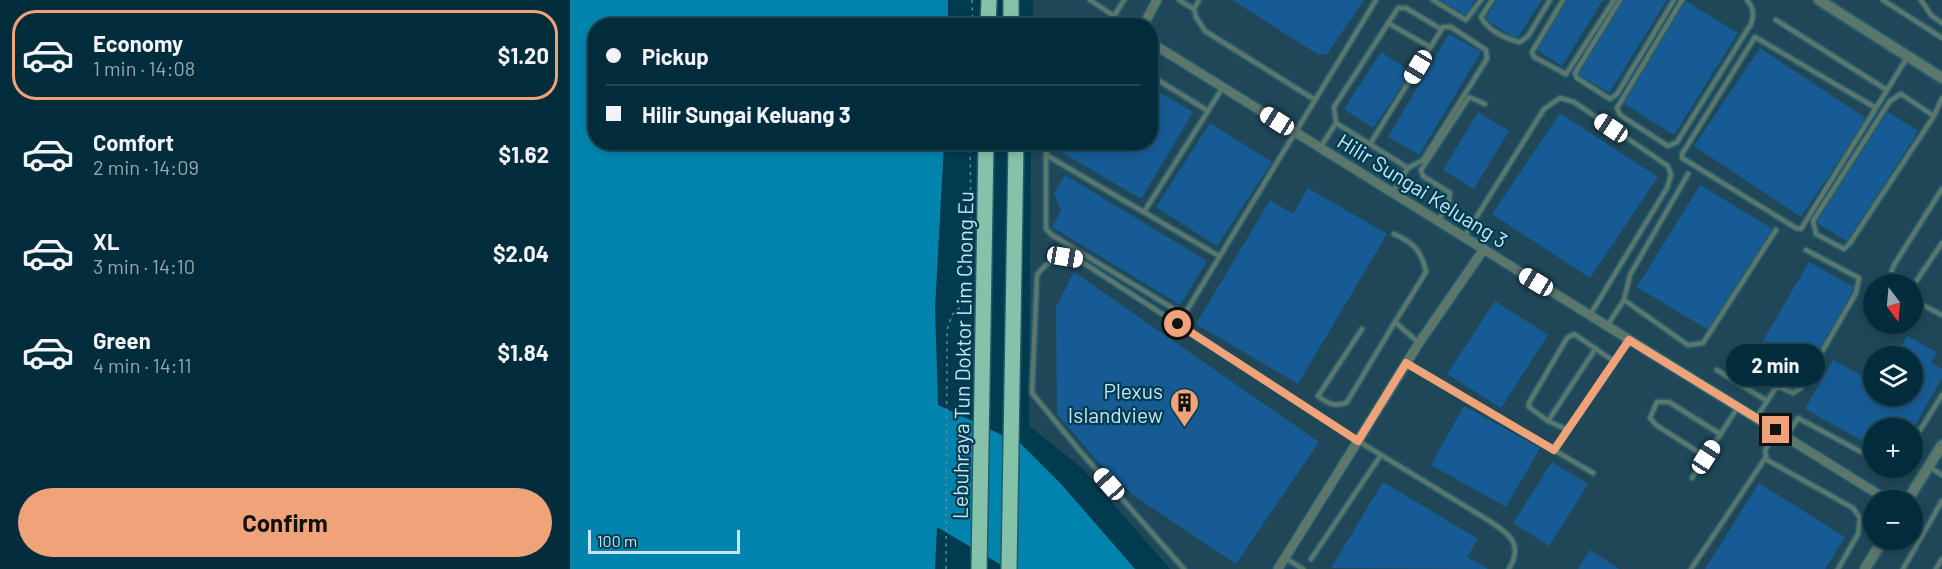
<!DOCTYPE html>
<meta charset="utf-8">
<style>
body{margin:0;font-family:Barlow,sans-serif;background:#0f3846;color:#f1f3f6;height:100vh;display:flex;flex-direction:column;font-size:22px;white-space:nowrap}
*{box-sizing:border-box;margin:0}
p{font-size:20px;color:#96a7af}
.icon{flex:none;width:33px;height:33px;fill:none;stroke:currentColor;stroke-width:2;stroke-linecap:round;stroke-linejoin:round}
.map{position:relative;flex:1;overflow:hidden}
.drawer{display:flex;flex-direction:column;background:#012c3b;width:570px}
.drawer>*{flex:none}
.hud{position:absolute;left:18px;top:18px;width:570px;height:132px;border-radius:24px;box-shadow:0 3px 9px #0003,0 0 0 2px #234855;display:grid;align-content:center;height:132px;padding:0 18px;background:#012c3b}
.needle{width:39px;rotate:164deg}
.controls{position:absolute;left:1293px;top:274px;display:grid;gap:12px}
.controls a{display:grid;place-items:center;width:60px;height:60px;border-radius:50%;background:#012c3b;box-shadow:0 3px 9px #0003,0 0 0 2px #234855;font-size:30px}
.scale{position:absolute;left:18px;bottom:15px;width:152px;box-sizing:border-box;padding-left:6px;border:3px solid #c6e6f6;border-top:0;font-size:16px;line-height:21px;white-space:nowrap;color:#c6e6f6;-webkit-text-stroke:4px #013b4f;paint-order:stroke}
.end{position:absolute;width:27px;height:27px;margin:-14px;border:8px solid #f0a279;background:#111;box-shadow:0 0 0 3px #111}
.from{border-radius:50%}
.bubble{position:absolute;height:42px;border-radius:21px;background:#012c3b;box-shadow:0 3px 9px #0003,0 0 0 2px #234855;font-size:20px;font-weight:700;line-height:42px;text-align:center}
.car{position:absolute;width:18px;height:36px;margin:-18px -9px;border-radius:8px;box-shadow:0 0 4px 2px #0007;background:linear-gradient(#fff 24%,#345 0 40%,#fff 0 76%,#345 0 86%,#fff 0)}
.hud b{display:flex;align-items:center;gap:21px;height:57px;font-size:22px}
.hud b+b{border-top:2px solid #234855}
.hud i{width:15px;height:15px;background:#f1f3f6}
ul{padding:10px 0 0;list-style:none}
li{display:flex;align-items:center;gap:18px;height:90px;margin:0 12px 9px;padding:0 6px;border:3px solid transparent;border-radius:24px}
li div{flex:1}
li b{display:block;font-size:22px}
li em{font-style:normal;font-weight:700}
li.selected{border-color:#f0a279}
li>.icon{width:54px;height:54px;stroke-width:1.5}
.button{display:flex;gap:12px;margin-top:auto;padding:12px 18px}
.button a{flex:1;height:69px;border-radius:36px;background:#f0a279;color:#111;font-size:24px;font-weight:700;line-height:69px;text-align:center}
main{display:flex;flex:1;min-height:0}
.map>svg:first-child{display:block}
.built{fill:#1f4758;fill-rule:evenodd}
.water{fill:#0084ae}
.building{fill:#175b94}
.lines{fill:none;stroke-linecap:round;stroke-linejoin:round}
.service-casing{stroke:#245a6d;stroke-width:8}
.minor-casing{stroke:#245a6d;stroke-width:12}
.tertiary-casing{stroke:#245a6d;stroke-width:14}
.trunk-casing{stroke:#245a6d;stroke-width:18}
.path{stroke:#5d8b9d;stroke-width:1.5;stroke-dasharray:3 4.5;stroke-linecap:butt}
.service{stroke:#5b766b;stroke-width:4.5}
.minor{stroke:#5b766b;stroke-width:9}
.tertiary{stroke:#5b766b;stroke-width:10}
.trunk{stroke:#84c2aa;stroke-width:15}
.route{stroke:#f0a279;stroke-width:8}
.labels{text-anchor:middle;dominant-baseline:central;stroke-width:4.5;stroke-linejoin:round;paint-order:stroke}
.street-label{font-size:21px;fill:#c6e6f6;stroke:#013b4f}
.poi-label{font-size:21px;fill:#c6e6f6;stroke:#013b4f;text-anchor:end}
</style>
<main>
<section class="drawer">
<ul>
<li class="selected"><svg class="icon" aria-label="car" viewBox="0 0 24 24"><path d="M5 17H2v-5l4-1 3-4h7l3 4 3 1v5h-3M9 17h6M6 11h13"/><circle cx="7" cy="17" r="2"/><circle cx="17" cy="17" r="2"/></svg><div><b>Economy</b><p>1 min · 14:08</p></div><em>$1.20</em></li>
<li><svg class="icon" aria-label="car" viewBox="0 0 24 24"><path d="M5 17H2v-5l4-1 3-4h7l3 4 3 1v5h-3M9 17h6M6 11h13"/><circle cx="7" cy="17" r="2"/><circle cx="17" cy="17" r="2"/></svg><div><b>Comfort</b><p>2 min · 14:09</p></div><em>$1.62</em></li>
<li><svg class="icon" aria-label="car" viewBox="0 0 24 24"><path d="M5 17H2v-5l4-1 3-4h7l3 4 3 1v5h-3M9 17h6M6 11h13"/><circle cx="7" cy="17" r="2"/><circle cx="17" cy="17" r="2"/></svg><div><b>XL</b><p>3 min · 14:10</p></div><em>$2.04</em></li>
<li><svg class="icon" aria-label="car" viewBox="0 0 24 24"><path d="M5 17H2v-5l4-1 3-4h7l3 4 3 1v5h-3M9 17h6M6 11h13"/><circle cx="7" cy="17" r="2"/><circle cx="17" cy="17" r="2"/></svg><div><b>Green</b><p>4 min · 14:11</p></div><em>$1.84</em></li>
</ul>
<div class="button"><a>Confirm</a></div>
</section>
<div class="map">
<svg width="1372" height="569" viewBox="0 0 1372 569">
<rect width="100%" height="100%" fill="#013b4f"/>
<path class="built" d="M463 0H1372V569H600L512 468 459 426 461 143 580 142V26L463 25ZM1304 285H1342V324H1304ZM1304 357H1342V396H1304ZM1304 429H1342V468H1304ZM1304 501H1342V540H1304Z"/>
<path class="water" d="M0 0H378V25L26 26V142L374 143 365 308 368 405 451 444 492 485 565 569H438L367 527 365 569H0Z"/>
<g class="building">
<path d="M662 0H794L757 54 749 55Z"/>
<path d="M870 0H905L895 16Z"/>
<path d="M927 0H972L947 39 915 19Z"/>
<path d="M997 0H1033L992 66 966 49Z"/>
<path d="M1051 0H1097L1039 93 1006 73Z"/>
<path d="M1114 0 1168 33 1104 135 1050 101Z"/>
<path d="M879 34 911 52 849 155 818 137Z"/>
<path d="M1190 48 1297 119 1231 217 1124 146Z"/>
<path d="M811 52 841 72 803 128 774 109Z"/>
<path d="M580 87 623 112 571 199 483 147 486 142H580Z"/>
<path d="M1316 111 1348 131 1278 242 1246 222Z"/>
<path d="M908 112 939 131 904 189 873 170Z"/>
<path d="M990 113 1088 177 1020 278 922 214Z"/>
<path d="M640 123 702 162 647 246 586 207Z"/>
<path d="M495 175 637 261 610 305 482 227 491 211 484 193Z"/>
<path d="M1130 185 1203 229 1140 331 1067 287Z"/>
<path d="M738 188 817 234 728 384 626 324 700 200 723 214Z"/>
<path d="M1239 262 1287 289 1235 378 1187 351Z"/>
<path d="M504 272 749 442 666 564 563 495 527 461 487 414 486 307Z"/>
<path d="M925 301 978 335 931 408 877 374Z"/>
<path d="M1337 336 1367 352 1361 363 1372 369V378L1343 429H1304V447L1235 409 1263 360 1304 382V396H1342V357H1325Z"/>
<path d="M894 406 970 448 936 507 861 465Z"/>
<path d="M982 462 1018 484 979 546 943 523Z"/>
<path d="M813 482 908 539 897 557 918 569 761 568Z"/>
<path d="M1189 483 1275 537 1255 569H1135Z"/>
<path d="M1020 550 1049 569H1008Z"/>
</g>
<g class="lines">
<defs>
<g id="service">
<path d="M520 0 544 16"/>
<path d="M554 0 544 16 561 26"/>
<path d="M609 0 624 9 626 17 635 31 745 100"/>
<path d="M863 0 896 20 911 0"/>
<path d="M922 0 911 17C917 30 936 39 950 42L958 36 980 0"/>
<path d="M993 0 962 52 964 57 996 74 1044 0"/>
<path d="M1050 0 1005 73 1007 78 1040 99 1047 94 1104 0"/>
<path d="M1112 0 1047 108 1050 115 1098 146 1107 142 1181 24C1184 14 1184 8 1177 0"/>
<path d="M1313 0 1372 38"/>
<path d="M1351 0 1361 15 1372 23"/>
<path d="M624 9 629 0"/>
<path d="M1206 20 1317 90"/>
<path d="M818 23 860 47"/>
<path d="M580 75 638 111 653 87"/>
<path d="M1306 108 1231 229 1226 228 1112 158V154L1185 37 1306 108 1338 56"/>
<path d="M1364 116 1331 94 1320 101 1243 221 1246 234 1274 249 1280 243 1364 116 1372 98"/>
<path d="M766 123 764 107 828 8H836L871 29"/>
<path d="M480 142 476 155V229L482 235 614 315 806 0"/>
<path d="M800 144 873 27H881L916 50 917 59 853 160 838 168 822 193"/>
<path d="M750 148 766 123 838 168"/>
<path d="M476 155 649 256"/>
<path d="M574 212 638 111"/>
<path d="M868 221 879 201 880 193 853 176 851 170 899 97 915 104"/>
<path d="M824 234C844 243 851 250 856 272L825 322 849 343"/>
<path d="M894 237 974 109 990 98 1004 102 1098 166 1101 175 1097 188 1020 315"/>
<path d="M1330 285 1326 283 1321 273 1324 265 1372 189"/>
<path d="M1342 294 1345 283 1372 243"/>
<path d="M1342 296 1345 301 1372 315"/>
<path d="M1054 300 1060 275 1118 174"/>
<path d="M1037 326 1054 300 1118 345 1133 343 1206 230"/>
<path d="M792 329 748 396C757 403 766 408 777 402L825 322"/>
<path d="M1169 358 1207 386"/>
<path d="M836 363 1023 473"/>
<path d="M1147 370 1197 401"/>
<path d="M1186 418 1207 386 1223 393 1231 388 1286 293 1289 278 1236 250"/>
<path d="M978 421 1026 348"/>
<path d="M998 430 978 421 959 407V403L997 338 1004 334 1045 362"/>
<path d="M1206 430 1195 451 1197 460 1283 508 1290 518 1288 534 1268 569"/>
<path d="M1216 437 1228 418 1304 459"/>
<path d="M1342 443 1372 395"/>
<path d="M984 450 1060 340"/>
<path d="M1136 457 1086 425 1080 418 1087 402H1099L1150 434"/>
<path d="M1358 466 1372 475"/>
<path d="M1122 478 1168 407"/>
<path d="M715 558 733 569"/>
<path d="M741 559 811 455"/>
<path d="M614 569 509 450 462 393 467 275C478 259 490 256 509 260L788 441 918 520C939 534 954 543 939 569"/>
<path d="M1121 569 1196 457"/>
<path d="M1333 569 1372 501"/>
<path d="M1366 569 1372 559"/>
</g>
<g id="minor">
<path d="M573 26 587 0"/>
<path d="M580 42 1319 501"/>
<path d="M708 569 849 343 914 249"/>
</g>
<g id="tertiary">
<path d="M1249 0 1372 78"/>
<path d="M1337 501 1372 445"/>
<path d="M1295 569 1313 540"/>
</g>
<g id="trunk">
<path d="M418 26 419 0"/>
<path d="M441 26V0"/>
<path d="M409 569 416 142"/>
<path d="M439 569 446 142"/>
</g>
</defs>
<use href="#service" class="service-casing"/>
<use href="#minor" class="minor-casing"/>
<use href="#tertiary" class="tertiary-casing"/>
<use href="#trunk" class="trunk-casing"/>
<g class="path">
<path d="M402 0 403 26"/>
<path d="M400 142 401 225"/>
<path d="M376 569 377 330 382 315 401 297"/>
</g>
<use href="#service" class="service"/>
<use href="#minor" class="minor"/>
<use href="#tertiary" class="tertiary"/>
<use href="#trunk" class="trunk"/>
</g>
<g class="lines">
<path class="route" d="M608 324 788 441 836 363 984 450 1059 340 1206 430"/>
</g>
<defs>
<symbol id="building-pin" viewBox="-11 -11 22 30"><path d="M0 17L-7.5 6A9.5 9.5 0 1 1 7.5 6Z" fill="#f0a279" stroke="#013b4f"/><path d="M-4-6H4V6H1V3H-1V6H-4ZM-2.5-4.3h1.7v1.8h-1.7ZM.8-4.3h1.7v1.8H.8ZM-2.5-1h1.7V.8h-1.7ZM.8-1h1.7V.8H.8Z" fill="#111"/></symbol>
</defs>
<g fill-rule="evenodd">
<use href="#building-pin" x="598" y="386" width="33" height="45"/>
</g>
<g class="labels">
<g class="street-label">
<text transform="translate(853 190) rotate(32)">Hilir Sungai Keluang 3</text>
<text transform="translate(392 355) rotate(-89)">Lebuhraya Tun Doktor Lim Chong Eu</text>
</g>
<g class="poi-label">
<text x="593" y="390">Plexus<tspan x="593" dy="24">Islandview</tspan></text>
</g>
</g>
</svg>
<div class="controls">
<a><svg class="needle" viewBox="-14 -14 28 28"><path d="M0-13l5 13h-10z" fill="#e53935"/><path d="M0 13l5-13h-10z" fill="#96a7af"/></svg></a>
<a><svg class="icon" aria-label="layers" viewBox="0 0 24 24"><path d="M12 4l9 5-9 5-9-5zM3 14l9 5 9-5"/></svg></a>
<a>+</a>
<a>−</a>
</div>
<div class="scale">100 m</div>
<i class="end from" style="left:608px;top:324px"></i>
<i class="end" style="left:1206px;top:430px"></i>
<div class="bubble" style="left:1156px;top:344px;width:99px">2 min</div>
<i class="car" style="left:848px;top:67px;rotate:211deg"></i>
<i class="car" style="left:707px;top:121px;rotate:302deg"></i>
<i class="car" style="left:1041px;top:128px;rotate:304deg"></i>
<i class="car" style="left:495px;top:257px;rotate:100deg"></i>
<i class="car" style="left:966px;top:282px;rotate:301deg"></i>
<i class="car" style="left:1136px;top:457px;rotate:33deg"></i>
<i class="car" style="left:539px;top:484px;rotate:318deg"></i>
<div class="hud">
<b><i class="from"></i>Pickup</b>
<b><i></i>Hilir Sungai Keluang 3</b>
</div>
</div>
</main>
